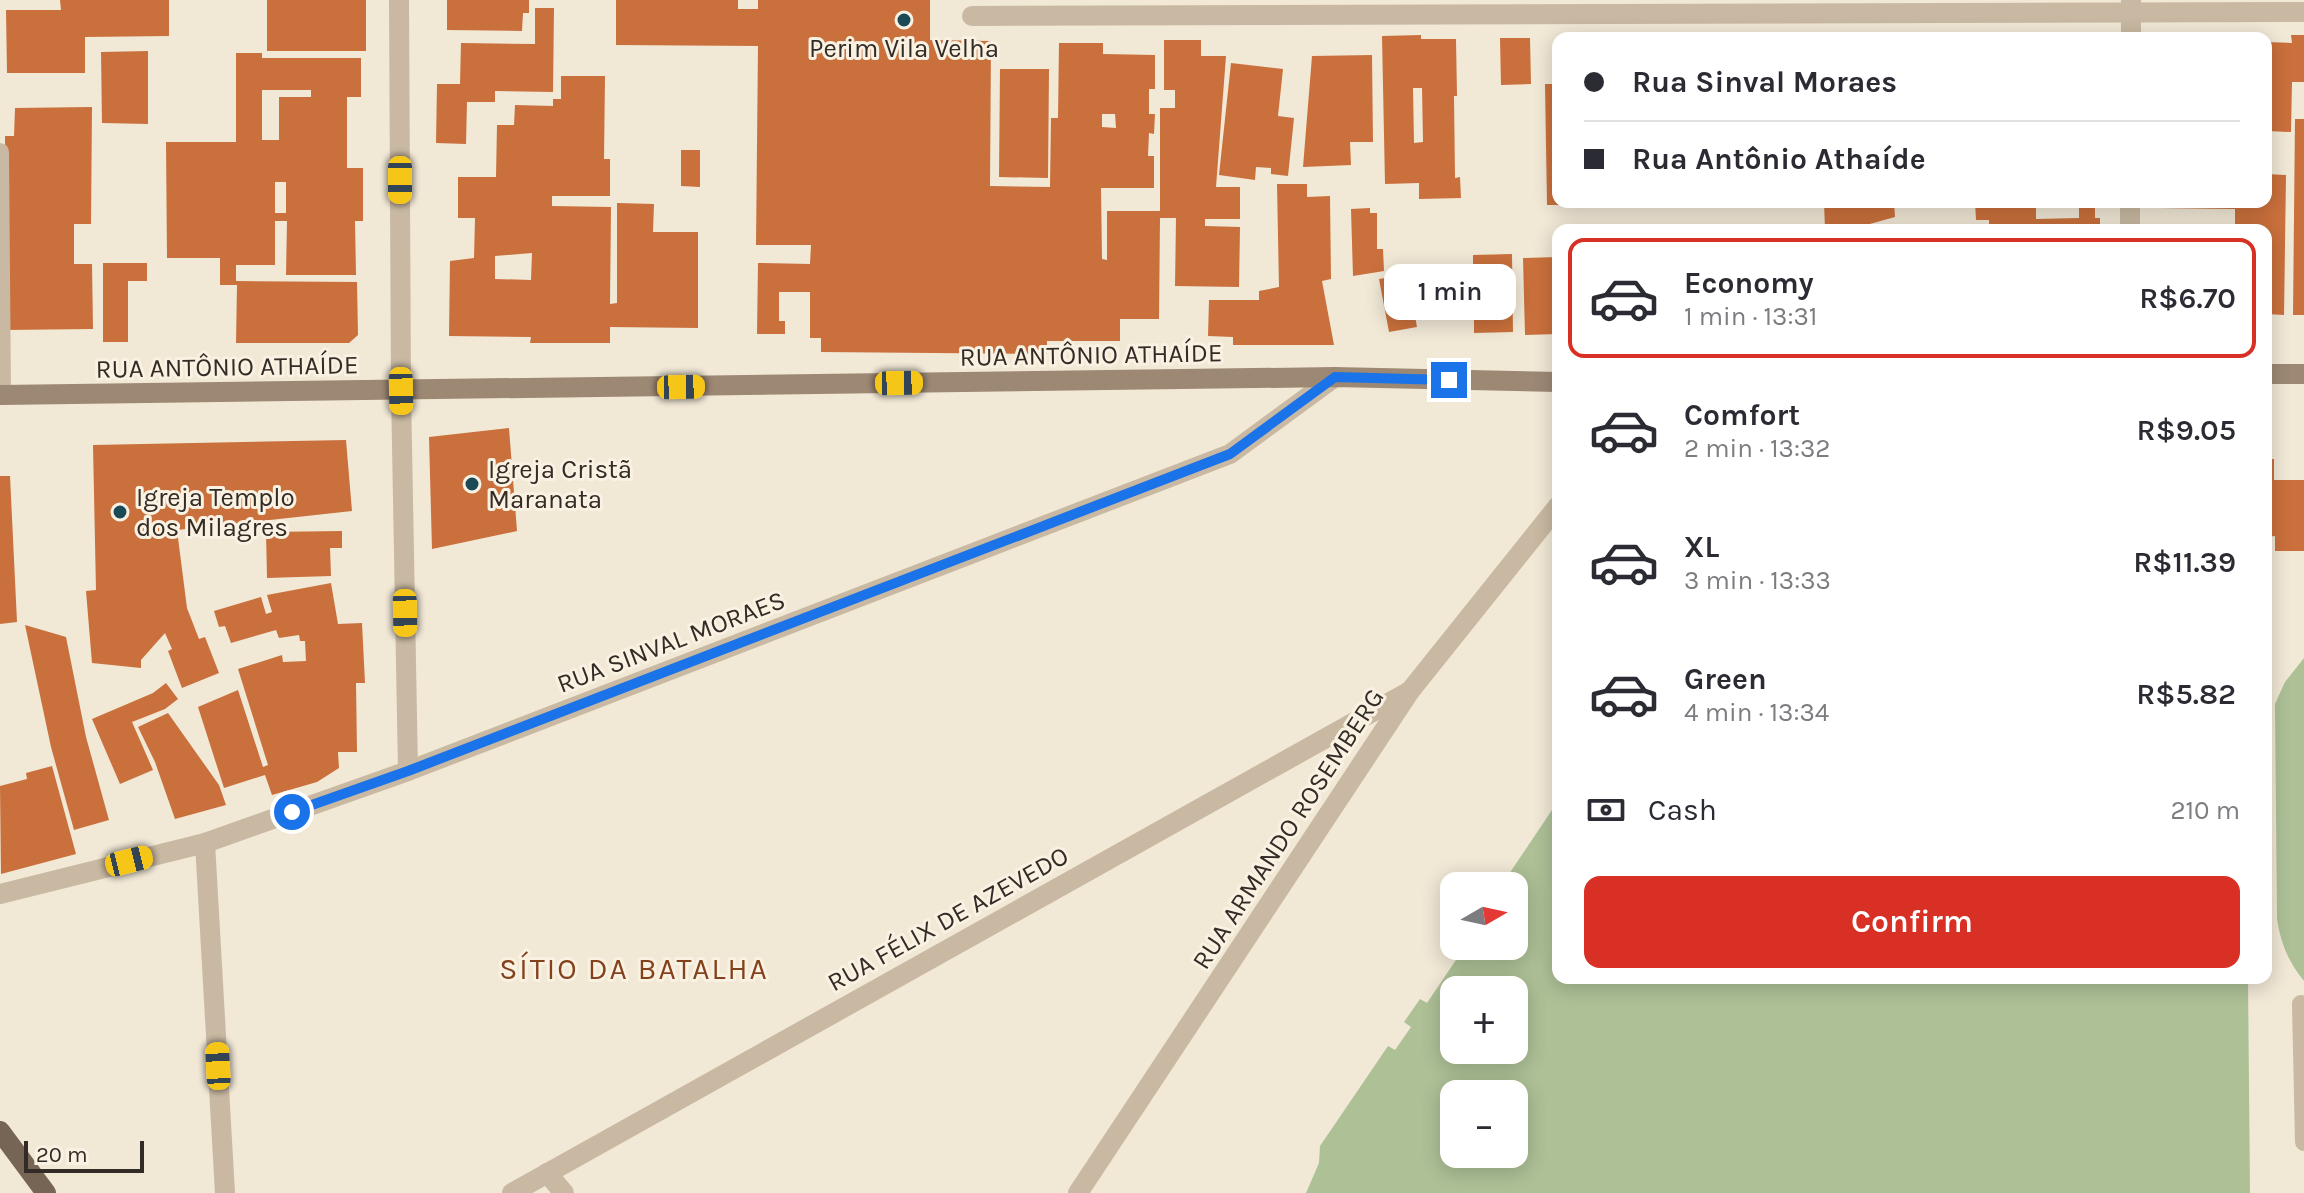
<!DOCTYPE html>
<meta charset="utf-8">
<style>
body{margin:0;font-family:Karla,sans-serif;background:#f2f2f3;color:#2b2b33;height:100vh;display:flex;flex-direction:column;font-size:30px;white-space:nowrap}
*{box-sizing:border-box;margin:0}
p{font-size:26px;color:#7c7c81}
.icon{flex:none;width:44px;height:44px;fill:none;stroke:currentColor;stroke-width:2;stroke-linecap:round;stroke-linejoin:round}
.map{position:relative;flex:1;overflow:hidden}
.panel{position:absolute;left:1552px;top:224px;width:720px;height:760px;display:flex;flex-direction:column;background:#fff;border-radius:16px;box-shadow:0 4px 20px #0003}
.panel>*{flex:none}
.top-card{position:absolute;left:1552px;top:32px;width:720px;height:176px;border-radius:16px;box-shadow:0 4px 20px #0003;display:grid;align-content:center;height:176px;padding:0 32px;background:#fff}
.needle{width:52px;rotate:81deg}
.buttons{position:absolute;left:1440px;top:872px;display:grid;gap:16px}
.buttons a{display:grid;place-items:center;width:88px;height:88px;border-radius:16px;background:#fff;box-shadow:0 4px 20px #0003;font-size:40px}
.scale{position:absolute;left:24px;bottom:20px;width:120px;box-sizing:border-box;padding-left:8px;border:4px solid #332b25;border-top:0;font-size:22px;line-height:28px;white-space:nowrap;color:#332b25;-webkit-text-stroke:6px #f9f1e2;paint-order:stroke}
.end{position:absolute;width:36px;height:36px;margin:-18px;border:10px solid #1a73e8;background:#fff;box-shadow:0 0 0 4px #fff}
.from{border-radius:50%}
.bubble{position:absolute;height:56px;border-radius:16px;background:#fff;box-shadow:0 4px 20px #0003;font-size:26px;font-weight:600;line-height:56px;text-align:center}
.car{position:absolute;width:24px;height:48px;margin:-24px -12px;border-radius:10px;box-shadow:0 0 6px 2px #0007;background:linear-gradient(#f5c518 24%,#345 0 40%,#f5c518 0 76%,#345 0 86%,#f5c518 0)}
.top-card b{display:flex;align-items:center;gap:28px;height:76px;font-size:30px}
.top-card b+b{border-top:2px solid #e1e1e2}
.top-card i{width:20px;height:20px;background:#2b2b33}
ul{padding:14px 0 0;list-style:none}
li{display:flex;align-items:center;gap:24px;height:120px;margin:0 16px 12px;padding:0 16px;border:4px solid transparent;border-radius:16px}
li div{flex:1}
li b{display:block;font-size:30px}
li em{font-style:normal;font-weight:600}
li.current{border-color:#d93025}
li>.icon{width:72px;height:72px;stroke-width:1.5}
.pay{display:flex;align-items:center;gap:20px;height:88px;padding:0 32px;font-size:30px}
.pay p{margin-inline-start:auto}
.primary-button{display:flex;gap:16px;margin-top:auto;padding:16px 32px}
.primary-button a{flex:1;height:92px;border-radius:16px;background:#d93025;color:#fff;font-size:32px;font-weight:600;line-height:92px;text-align:center}
.map>svg:first-child{display:block}
.green{fill:#adc096;fill-rule:evenodd}
.building{fill:#ca703c;fill-rule:evenodd}
.lines{fill:none;stroke-linecap:round;stroke-linejoin:round}
.service{stroke:#c9b9a2;stroke-width:18}
.minor{stroke:#c9b9a2;stroke-width:20}
.secondary{stroke:#9d8874;stroke-width:20}
.primary{stroke:#766455;stroke-width:20}
.route{stroke:#1a73e8;stroke-width:10}
.poi-dot{fill:#1a4a56;stroke:#f9f1e2;stroke-width:3}
.labels{text-anchor:middle;dominant-baseline:central;stroke-width:6;stroke-linejoin:round;paint-order:stroke}
.poi-label{font-size:26px;fill:#332b25;stroke:#f9f1e2;text-anchor:start}
.street-label{font-size:26px;fill:#332b25;stroke:#f9f1e2}
.quarter-label{font-size:30px;letter-spacing:2px;fill:#84421c;stroke:#f9f1e2}
</style>
<div class="map">
<svg width="2304" height="1193" viewBox="0 0 2304 1193">
<rect width="100%" height="100%" fill="#f1e8d6"/>
<g class="green">
<path d="M2304 658V981C2288 961 2281 944 2277 919L2275 704 2285 682Z"/>
<path d="M1558 801V978H2248L2250 1193H1306L1319 1163 1320 1146 1388 1046 1395 1050 1411 1027 1404 1022 1420 999 1427 1003 1462 951 1460 946H1514V886H1501ZM1454 990H1514V1050H1454ZM1454 1094H1514V1154H1454Z"/>
</g>
<g class="building">
<path d="M60 0H169V36L85 37V73H7L6 10H61Z"/>
<rect x="267" y="0" width="99" height="51"/>
<path d="M447 0H529V13H523L522 31 447 30Z"/>
<path d="M616 0H738V9H758V0H930V40L991 41 990 186 1050 187 1051 118H1058L1059 43H1103V54L1155 55V89H1149V114H1155L1154 134 1149 133 1148 156H1154V188H1101L1102 259 1107 260V211H1160V108H1175V90H1164V40H1201V56H1226L1216 187H1240V219H1205V226L1240 227 1239 287 1175 286 1176 218H1160L1159 319H1120V341H1047V354L821 352V338H810V292H779V321H785V334H757L758 263 810 264 811 245H756L758 46 616 45ZM1102 114H1115L1116 128 1102 127Z"/>
<path d="M535 8H554L553 92 495 91V102H467L466 144 436 143 437 84H460L461 43 535 44Z"/>
<path d="M2083 32V38H2007V34Z"/>
<rect x="1964" y="34" width="25" height="4"/>
<path d="M1421 35V39H1456L1457 96H1454L1455 178 1460 177 1461 198 1419 199V183L1385 184 1382 36ZM1413 88H1422L1423 142 1414 143Z"/>
<path d="M2291 35H2304V82H2292L2291 132 2267 131 2266 42 2292 43Z"/>
<path d="M1500 38H1530L1531 84 1501 85Z"/>
<path d="M148 51V124L102 123 101 52Z"/>
<path d="M236 53H262V58H361V97H347V168H363V221H355L356 275H286L287 221H275V265H236V281L357 282 358 335 349 343H236L237 285H220V258H167L166 142H236ZM262 90H311V97H279V140H262ZM275 182H286V213H275Z"/>
<path d="M1372 55 1373 142H1350L1351 165 1303 167 1312 56Z"/>
<path d="M1231 63 1283 69 1278 116 1294 118 1288 176 1271 174V168L1256 167 1255 180 1219 175Z"/>
<path d="M1000 69H1049L1048 178 999 177Z"/>
<path d="M561 76H605L604 159H610V196H552V206L611 207 610 304 617 303V203L654 204 653 232H698V328L610 327V343H530L531 337 449 336 450 261 474 258 475 218H458V177H496L497 125H514L515 105 553 106V99H561ZM532 253 531 280 495 279V256Z"/>
<path d="M1545 84H1558V202H1580V205H1547Z"/>
<path d="M92 107 91 224H74V264H92L93 329 6 330 5 136H14L15 108Z"/>
<path d="M2295 119H2304V315H2293Z"/>
<path d="M681 150H700V187L681 186Z"/>
<path d="M2266 174 2286 175 2284 315 2266 314V230H2235V209L2159 208V202H2266Z"/>
<path d="M1277 184H1307V197L1330 196 1331 279 1322 281 1334 345H1233V337L1208 336 1209 300H1259V291L1279 287Z"/>
<path d="M1824 202H1894L1895 217 1848 230H1825Z"/>
<path d="M1975 202H2036V219L2079 218V202H2095V218H2100V230H1989V220H1976Z"/>
<path d="M1370 208V213H1377V249H1383L1384 271 1353 276 1351 209Z"/>
<path d="M1512 254 1513 332 1474 333V319H1418L1417 270H1438V278H1473V255Z"/>
<path d="M1558 257V334L1525 335 1523 258Z"/>
<path d="M103 263H147V281H128V342H103Z"/>
<path d="M1407 274 1417 327 1389 332 1379 279Z"/>
<path d="M509 428 517 531 432 549 429 437Z"/>
<path d="M346 440 352 511 177 530 187 608 199 639 205 637 219 673 182 688 168 651 172 649 165 633 141 660V668L92 663 86 591 96 590 93 445Z"/>
<path d="M2266 459H2274V480H2304V551H2275V536L2266 537Z"/>
<path d="M0 476H10L17 622 0 624Z"/>
<path d="M342 531V548H330L331 576 267 578 266 532Z"/>
<path d="M331 583 338 624 362 623 365 683H356L357 752H338L339 768 317 782 272 795 265 775 224 788 198 707 238 690 263 767 268 765 238 669 282 655 283 662 306 661 305 641H300L299 635 279 638 276 630 231 643 225 626 219 627 214 611 261 597 266 614 272 612 267 595Z"/>
<path d="M25 625 66 637 86 737 109 820 74 830 51 747Z"/>
<path d="M166 683 178 699 165 709 132 722 153 770 120 784 92 719 153 693Z"/>
<path d="M168 713 219 785 226 805 175 819 155 762 138 727Z"/>
<path d="M52 766 76 854 1 874 0 786 27 779 26 773Z"/>
</g>
<g class="lines">
<g class="service">
<path d="M0 152 2 395"/>
<path d="M2301 1004 2304 1142"/>
</g>
<g class="minor">
<path d="M399 0 401 391 408 771"/>
<path d="M2131 0V38"/>
<path d="M972 16 2304 12"/>
<path d="M2130 230V202"/>
<path d="M205 843 225 1193"/>
<path d="M0 894 205 843 408 771 1230 454 1335 377"/>
<path d="M547 1173 564 1193"/>
<path d="M512 1193 1410 691"/>
<path d="M1078 1193 1410 691 1558 506"/>
</g>
<g class="secondary">
<path d="M2266 374H2304"/>
<path d="M0 395 1335 377 1558 382"/>
</g>
<path class="primary" d="M0 1131 46 1193"/>
</g>
<g class="lines">
<path class="route" d="M292 812 408 771 1230 454 1335 377 1449 380"/>
</g>
<g class="poi-dot">
<circle cx="904" cy="20" r="8"/>
<circle cx="472" cy="484" r="8"/>
<circle cx="120" cy="512" r="8"/>
</g>
<g class="labels">
<g class="poi-label">
<text x="904" y="48" text-anchor="middle">Perim Vila Velha</text>
<text x="488" y="469">Igreja Cristã<tspan x="488" dy="30">Maranata</tspan></text>
<text x="136" y="497">Igreja Templo<tspan x="136" dy="30">dos Milagres</tspan></text>
</g>
<g class="street-label">
<text transform="translate(1091 355) rotate(-1)">RUA ANTÔNIO ATHAÍDE</text>
<text transform="translate(227 367) rotate(-1)">RUA ANTÔNIO ATHAÍDE</text>
<text transform="translate(671 642) rotate(-21)">RUA SINVAL MORAES</text>
<text transform="translate(1288 829) rotate(-57)">RUA ARMANDO ROSEMBERG</text>
<text transform="translate(948 919) rotate(-29)">RUA FÉLIX DE AZEVEDO</text>
</g>
<g class="quarter-label">
<text x="634" y="969">SÍTIO DA BATALHA</text>
</g>
</g>
</svg>
<div class="buttons">
<a><svg class="needle" viewBox="-14 -14 28 28"><path d="M0-13l5 13h-10z" fill="#e53935"/><path d="M0 13l5-13h-10z" fill="#7c7c81"/></svg></a>
<a>+</a>
<a>−</a>
</div>
<div class="scale">20 m</div>
<i class="end from" style="left:292px;top:812px"></i>
<i class="end" style="left:1449px;top:380px"></i>
<div class="bubble" style="left:1384px;top:264px;width:132px">1 min</div>
<i class="car" style="left:400px;top:180px;rotate:180deg"></i>
<i class="car" style="left:899px;top:383px;rotate:89deg"></i>
<i class="car" style="left:681px;top:387px;rotate:89deg"></i>
<i class="car" style="left:401px;top:391px;rotate:179deg"></i>
<i class="car" style="left:405px;top:613px;rotate:179deg"></i>
<i class="car" style="left:129px;top:861px;rotate:76deg"></i>
<i class="car" style="left:218px;top:1066px;rotate:357deg"></i>
<div class="top-card">
<b><i class="from"></i>Rua Sinval Moraes</b>
<b><i></i>Rua Antônio Athaíde</b>
</div>
<section class="panel">
<ul>
<li class="current"><svg class="icon" aria-label="car" viewBox="0 0 24 24"><path d="M5 17H2v-5l4-1 3-4h7l3 4 3 1v5h-3M9 17h6M6 11h13"/><circle cx="7" cy="17" r="2"/><circle cx="17" cy="17" r="2"/></svg><div><b>Economy</b><p>1 min · 13:31</p></div><em>R$6.70</em></li>
<li><svg class="icon" aria-label="car" viewBox="0 0 24 24"><path d="M5 17H2v-5l4-1 3-4h7l3 4 3 1v5h-3M9 17h6M6 11h13"/><circle cx="7" cy="17" r="2"/><circle cx="17" cy="17" r="2"/></svg><div><b>Comfort</b><p>2 min · 13:32</p></div><em>R$9.05</em></li>
<li><svg class="icon" aria-label="car" viewBox="0 0 24 24"><path d="M5 17H2v-5l4-1 3-4h7l3 4 3 1v5h-3M9 17h6M6 11h13"/><circle cx="7" cy="17" r="2"/><circle cx="17" cy="17" r="2"/></svg><div><b>XL</b><p>3 min · 13:33</p></div><em>R$11.39</em></li>
<li><svg class="icon" aria-label="car" viewBox="0 0 24 24"><path d="M5 17H2v-5l4-1 3-4h7l3 4 3 1v5h-3M9 17h6M6 11h13"/><circle cx="7" cy="17" r="2"/><circle cx="17" cy="17" r="2"/></svg><div><b>Green</b><p>4 min · 13:34</p></div><em>R$5.82</em></li>
</ul>
<div class="pay"><svg class="icon" aria-label="cash" viewBox="0 0 24 24"><path d="M3 7h18v10H3z"/><circle cx="12" cy="12" r="2"/></svg>Cash<p>210 m</p></div>
<div class="primary-button"><a>Confirm</a></div>
</section>
</div>
